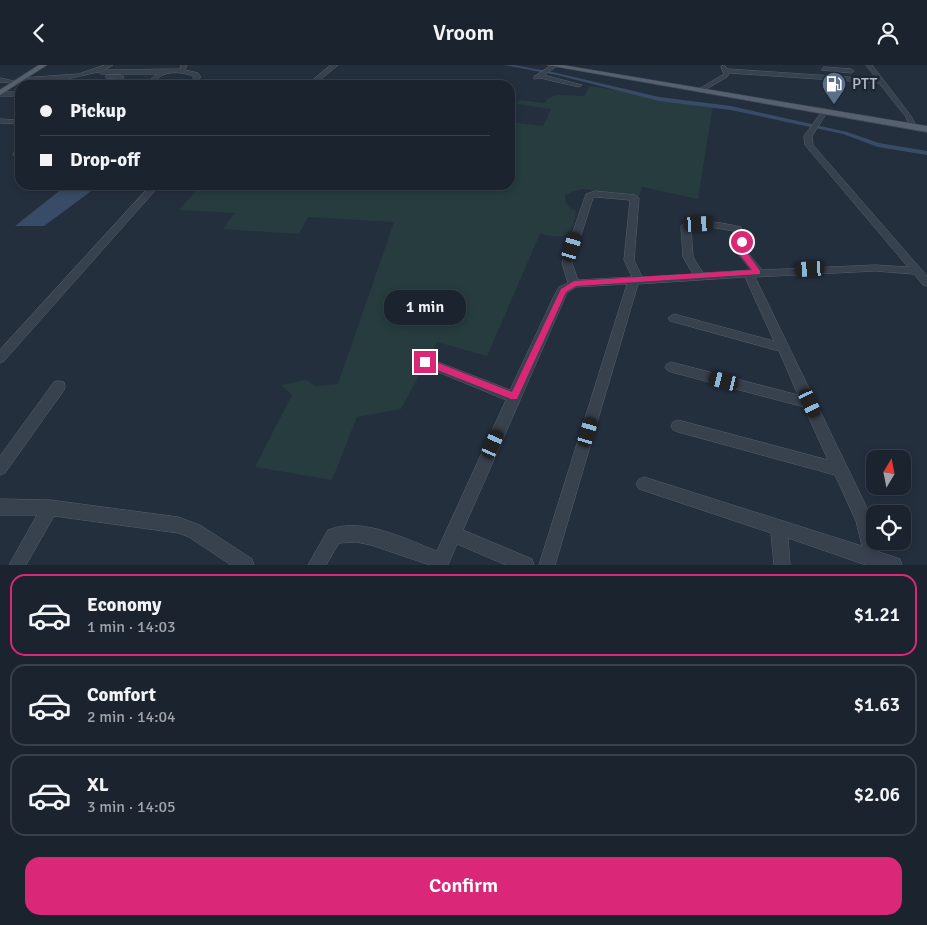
<!DOCTYPE html>
<meta charset="utf-8">
<style>
body{margin:0;font-family:Signika,sans-serif;background:#242b36;color:#f1f3f6;height:100vh;display:flex;flex-direction:column;font-size:19px;white-space:nowrap}
*{box-sizing:border-box;margin:0}
p{font-size:16px;color:#a0a4aa}
.icon{flex:none;width:28px;height:28px;fill:none;stroke:currentColor;stroke-width:2;stroke-linecap:round;stroke-linejoin:round}
.map{position:relative;height:500px;overflow:hidden}
.side{display:flex;flex-direction:column;background:#1b232e;flex:1}
.side>*{flex:none}
.guide{position:absolute;left:15px;top:15px;width:500px;height:110px;border-radius:15px;box-shadow:0 2px 8px #0003,0 0 0 1px #39404a;display:grid;align-content:center;height:110px;padding:0 25px;background:#1b232e}
.needle{width:32px;rotate:10deg}
.fabs{position:absolute;left:866px;top:385px;display:grid;gap:10px}
.fabs a{display:grid;place-items:center;width:45px;height:45px;border-radius:10px;background:#1b232e;box-shadow:0 2px 8px #0003,0 0 0 1px #39404a;font-size:25px}
.end{position:absolute;width:22px;height:22px;margin:-11px;border:6px solid #db2777;background:#fff;box-shadow:0 0 0 2px #fff}
.from{border-radius:50%}
.bubble{position:absolute;height:35px;border-radius:15px;background:#1b232e;box-shadow:0 2px 8px #0003,0 0 0 1px #39404a;font-size:16px;font-weight:600;line-height:35px;text-align:center}
.car{position:absolute;width:15px;height:30px;margin:-15px -8px;border-radius:6px;box-shadow:0 0 4px 1px #0007;background:linear-gradient(#222 24%,#8ab4d8 0 40%,#222 0 76%,#8ab4d8 0 86%,#222 0)}
.guide b{display:flex;align-items:center;gap:18px;height:48px;font-size:19px}
.guide b+b{border-top:1px solid #39404a}
.guide i{width:12px;height:12px;background:#f1f3f6}
ul{padding:9px 0 0;list-style:none}
li{display:flex;align-items:center;gap:15px;height:82px;margin:0 10px 8px;padding:0 15px;border:2px solid #39404a;border-radius:15px}
li div{flex:1}
li b{display:block;font-size:19px}
li em{font-style:normal;font-weight:600}
li.current{border-color:#db2777}
li>.icon{width:45px;height:45px;stroke-width:1.5}
.primary-button{display:flex;gap:10px;margin-top:auto;padding:10px 25px}
.primary-button a{flex:1;height:58px;border-radius:15px;background:#db2777;color:#fff;font-size:20px;font-weight:600;line-height:58px;text-align:center}
header{display:flex;justify-content:space-between;align-items:center;height:65px;padding:0 25px;background:#1b232e;font-size:22px;font-weight:600}
.map>svg:first-child{display:block}
.green{fill:#263c3f}
.water{fill:#394c67}
.lines{fill:none;stroke-linecap:round;stroke-linejoin:round}
.canal{fill:#394c67;fill-rule:evenodd}
.minor-casing{stroke:#565f6c;stroke-width:1}
.major-casing{stroke:#414a57;stroke-width:1}
.minor{fill:#38414e;fill-rule:evenodd}
.major{fill:#56606e;fill-rule:evenodd}
.route{fill:#db2777}
.labels{text-anchor:middle;dominant-baseline:central;stroke-width:5;stroke-linejoin:round;paint-order:stroke}
.far-poi-label{font-size:16px;fill:#b4bcc9;stroke:#1d2633;text-anchor:start}
</style>
<header><svg class="icon" aria-label="back" viewBox="0 0 24 24"><path d="M15 5l-7 7 7 7"/></svg>Vroom<svg class="icon" aria-label="person" viewBox="0 0 24 24"><circle cx="12" cy="8" r="4"/><path d="M4 21q1-7 8-7t8 7"/></svg></header>
<div class="map">
<svg width="927" height="500" viewBox="0 0 927 500">
<rect width="100%" height="100%" fill="#242f3e"/>
<path class="green" d="M590 21 713 40 698 134 642 122 639 131 583 124 574 126 565 130V136L570 143 576 146C572 174 566 174 540 169L487 291 437 277 401 344 357 352 332 415 255 402 292 330 281 320 306 315 315 321 338 319 394 157 308 152 299 169 223 164 235 148 179 145 201 120H510V57L543 61 551 44 516 39 518 35 545 38 547 34 556 30 584 31Z"/>
<path class="water" d="M91 122 94 124 44 161H15L63 123Z"/>
<g class="lines">
<path class="canal" d="M504 0H514L557 8 659 32 731 41 847 67 879 78 927 86V90L878 82 843 69 731 45 659 36 557 10Z"/>
<defs>
<g id="minor">
<path d="M105 0H113L104 5 180 4 181 0H187L185 5 198 8 201 12 198 15 215 20 195 18 192 20H185L195 12C187 8 174 6 166 9 157 11 154 20 144 20L157 9H101L98 7 67 14 21 17 18 15 21 13 78 9Z"/>
<path d="M331 0H338L314 20H307Z"/>
<path d="M552 0 557 1 544 10 582 20 579 22 540 13 534 14V12Z"/>
<path d="M724 0 728 4 877 14 866 0H872L911 51 917 62 910 64 906 52 879 18 729 8 727 12 703 26H699V24L724 9 721 2Z"/>
<path d="M824 2 851 4 854 6 851 8 822 5Z"/>
<path d="M108 10H121L124 12 120 20H114L117 14 106 13V11Z"/>
<path d="M0 13 14 16 11 18 0 17Z"/>
<rect x="0" y="27" width="20" height="4"/>
<path d="M825 44 828 46 812 71 813 80 927 211V221L923 220 914 209 875 206 755 212 870 449 875 468V476H877L879 487 900 494 902 500H866L788 473 790 500H774L771 468 639 424 636 419 639 414 644 412 862 481 856 456 835 410 678 367 673 365 671 361 673 357 678 355 828 395 804 342 671 307 667 305 665 302 667 299 671 297 798 330 779 286 670 256 668 253 674 249 774 276 745 212 638 219 555 500H539L627 219 576 222 567 228 463 465 532 494 534 500H506L457 479 448 500H430L371 480 356 477 339 478 326 500H308L328 465C362 451 405 474 437 486L506 335 421 300 419 297 421 294 425 292 510 325 554 231 559 222 568 218 562 198 586 129 595 126 635 130 639 133 634 195 642 212 693 209 683 192 681 161C692 151 727 159 741 162L749 189 762 205 875 200 908 202 805 80 804 71 823 45ZM596 132 630 135 624 195 632 212 578 215 572 198 593 133ZM710 162 734 166 739 190 751 205 703 208 693 192 691 163Z"/>
<path d="M0 54 20 55V59L0 58Z"/>
<path d="M17 85H20V90L14 91 13 89Z"/>
<path d="M151 120H160L4 296 0 298V285Z"/>
<path d="M59 316 64 317 65 321 64 325 5 408 0 410V391L54 317Z"/>
<path d="M0 434 50 435 178 452 200 460 252 494 254 500H231L189 472 178 468 54 451 26 500H9L37 450H0Z"/>
</g>
<g id="major">
<path d="M39 0H47L0 30V25Z"/>
<path d="M547 0H562L927 61V67Z"/>
</g>
</defs>
<use href="#minor" class="minor-casing"/>
<use href="#major" class="major-casing"/>
<use href="#minor" class="minor"/>
<use href="#major" class="major"/>
</g>
<path class="route" d="M742 175 745 177 748 189 760 206V209L576 221 566 227 517 334H511L422 299 421 297 422 294H428L512 327 561 224 574 216 752 205 740 190 738 177Z"/>
<defs>
<symbol id="fuel-pin" viewBox="-11 -11 22 30"><path d="M0 17L-7.5 6A9.5 9.5 0 1 1 7.5 6Z" fill="#5c6f8a" stroke="#1d2633"/><path d="M-5.5-6h7V0h2V4h1.3V-2.5L3-4.5l.8-.8L6-3V5H2.5V1h-1V6h-7ZM-4.2-4.7v3.2H.2V-4.7Z" fill="#fff"/></symbol>
</defs>
<g fill-rule="evenodd">
<use href="#fuel-pin" x="820" y="5" width="28" height="38"/>
</g>
<g class="labels">
<g class="far-poi-label">
<text x="852" y="19">PTT</text>
</g>
</g>
</svg>
<div class="fabs">
<a><svg class="needle" viewBox="-14 -14 28 28"><path d="M0-13l5 13h-10z" fill="#e53935"/><path d="M0 13l5-13h-10z" fill="#a0a4aa"/></svg></a>
<a><svg class="icon" aria-label="locate" viewBox="0 0 24 24"><circle cx="12" cy="12" r="6"/><path d="M12 2v4M12 18v4M2 12h4M18 12h4"/></svg></a>
</div>
<i class="end from" style="left:742px;top:177px"></i>
<i class="end" style="left:425px;top:297px"></i>
<div class="bubble" style="left:384px;top:225px;width:82px">1 min</div>
<i class="car" style="left:699px;top:159px;rotate:87deg"></i>
<i class="car" style="left:572px;top:182px;rotate:17deg"></i>
<i class="car" style="left:810px;top:204px;rotate:267deg"></i>
<i class="car" style="left:724px;top:316px;rotate:284deg"></i>
<i class="car" style="left:810px;top:338px;rotate:155deg"></i>
<i class="car" style="left:588px;top:367px;rotate:17deg"></i>
<i class="car" style="left:493px;top:379px;rotate:24deg"></i>
<div class="guide">
<b><i class="from"></i>Pickup</b>
<b><i></i>Drop-off</b>
</div>
</div>
<section class="side">
<ul>
<li class="current"><svg class="icon" aria-label="car" viewBox="0 0 24 24"><path d="M5 17H2v-5l4-1 3-4h7l3 4 3 1v5h-3M9 17h6M6 11h13"/><circle cx="7" cy="17" r="2"/><circle cx="17" cy="17" r="2"/></svg><div><b>Economy</b><p>1 min · 14:03</p></div><em>$1.21</em></li>
<li><svg class="icon" aria-label="car" viewBox="0 0 24 24"><path d="M5 17H2v-5l4-1 3-4h7l3 4 3 1v5h-3M9 17h6M6 11h13"/><circle cx="7" cy="17" r="2"/><circle cx="17" cy="17" r="2"/></svg><div><b>Comfort</b><p>2 min · 14:04</p></div><em>$1.63</em></li>
<li><svg class="icon" aria-label="car" viewBox="0 0 24 24"><path d="M5 17H2v-5l4-1 3-4h7l3 4 3 1v5h-3M9 17h6M6 11h13"/><circle cx="7" cy="17" r="2"/><circle cx="17" cy="17" r="2"/></svg><div><b>XL</b><p>3 min · 14:05</p></div><em>$2.06</em></li>
</ul>
<div class="primary-button"><a>Confirm</a></div>
</section>
